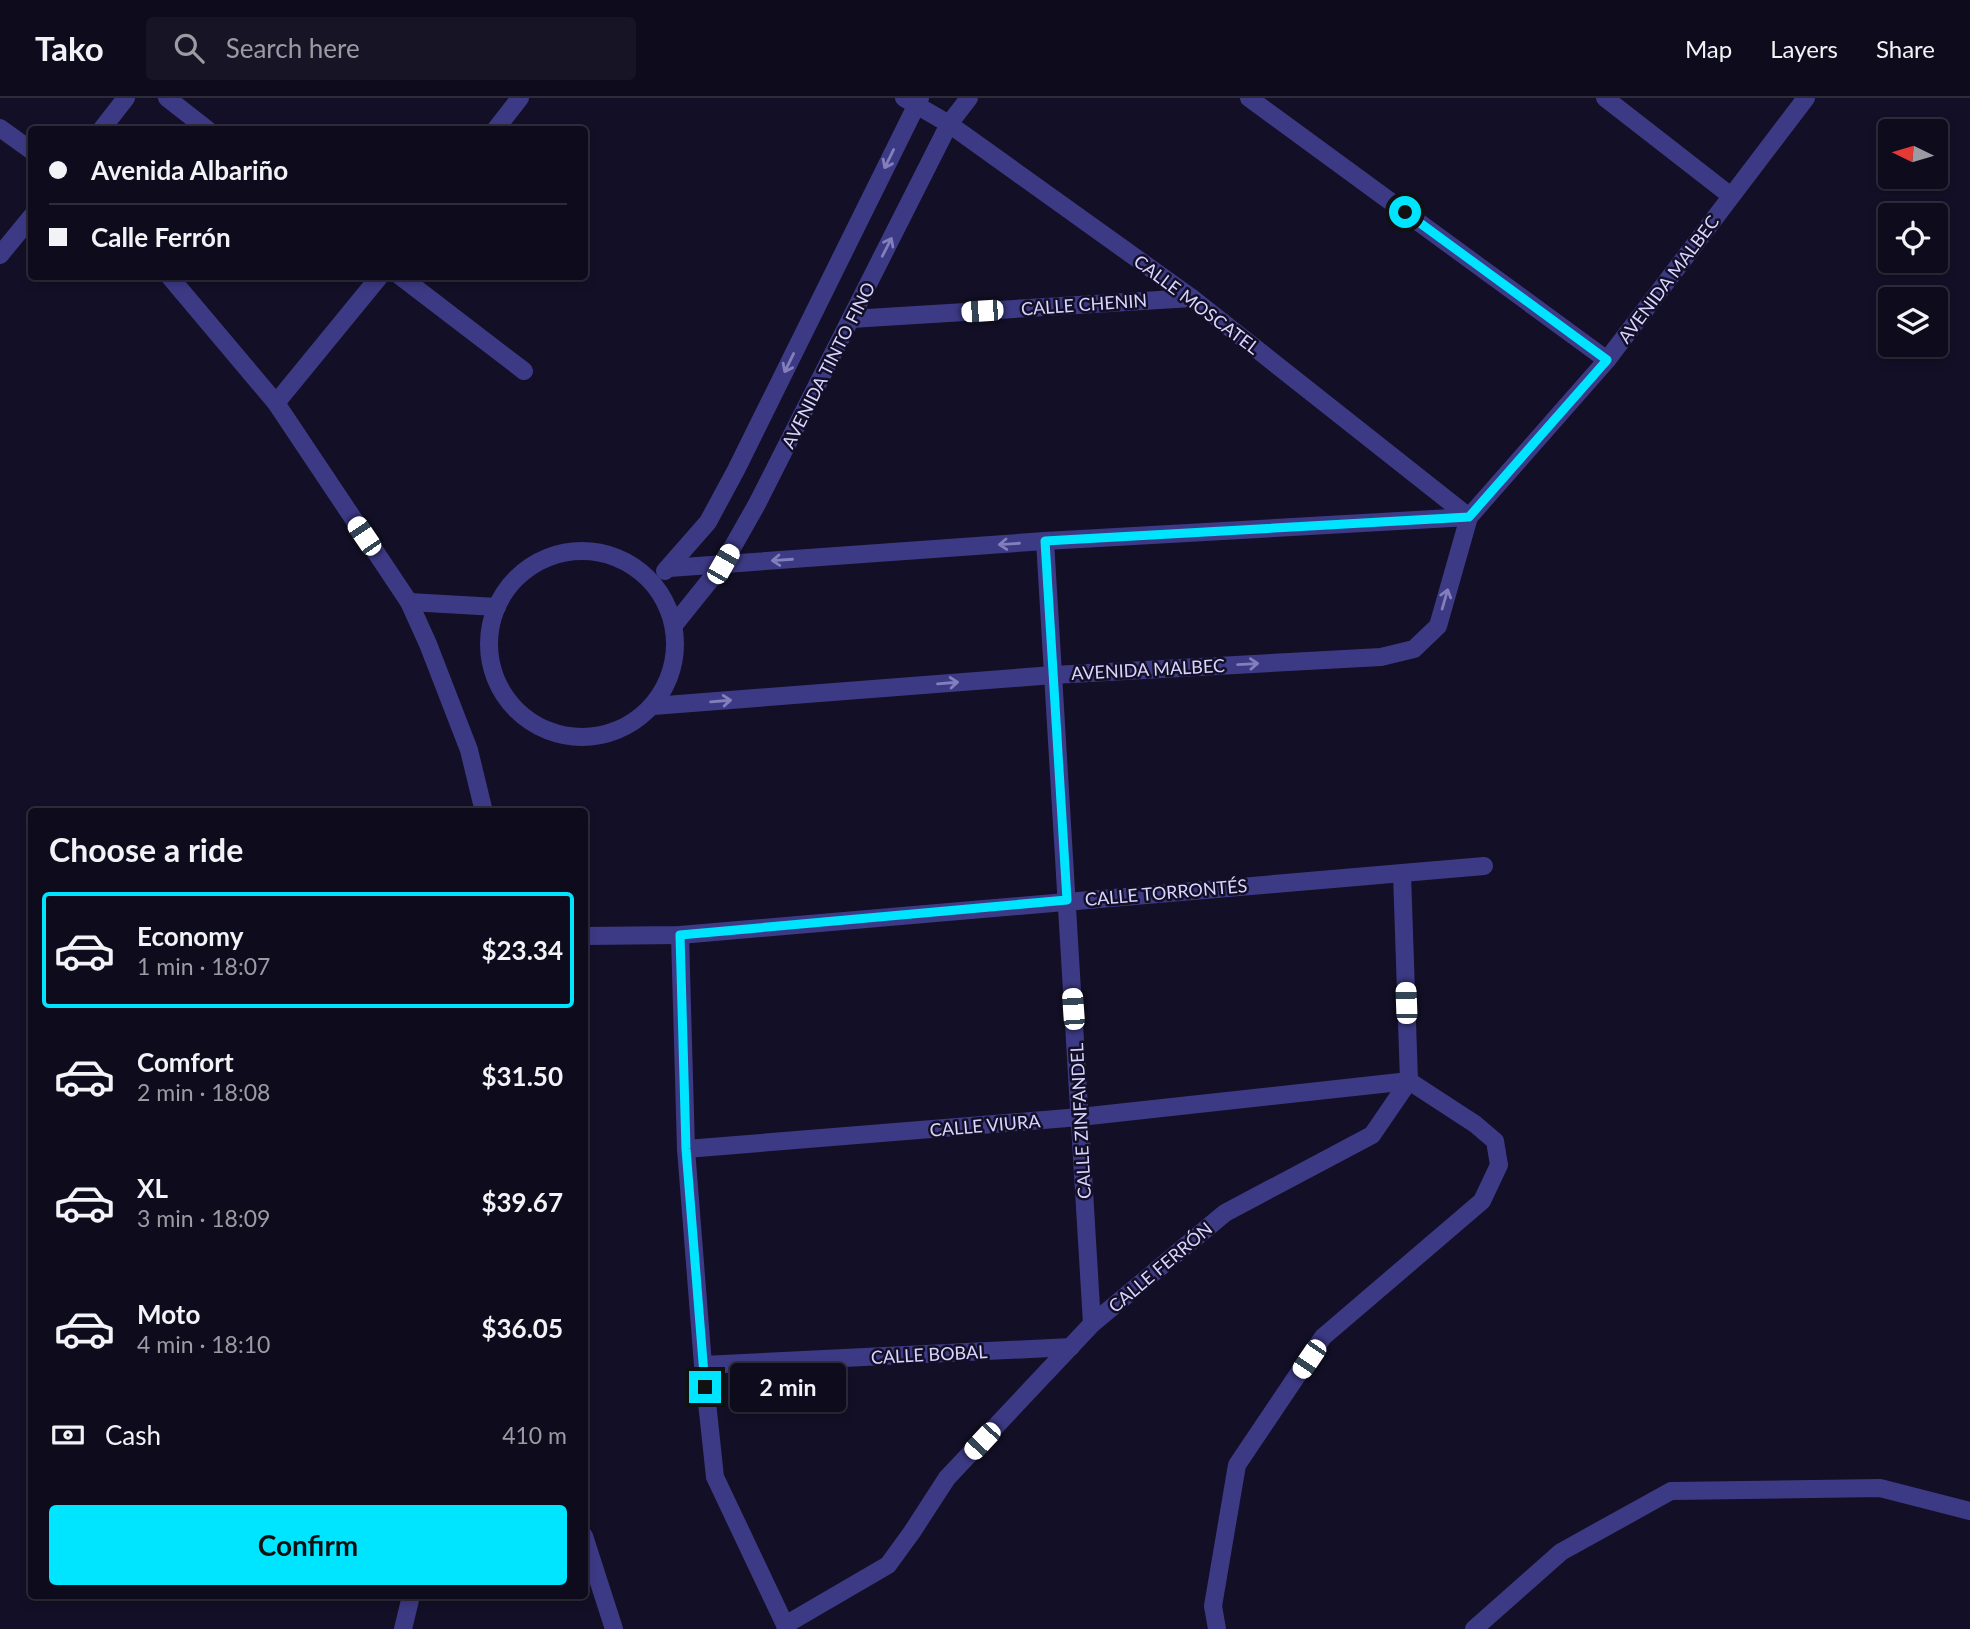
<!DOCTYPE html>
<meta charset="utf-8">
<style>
body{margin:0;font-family:Lato,sans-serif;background:#171425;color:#f1f3f6;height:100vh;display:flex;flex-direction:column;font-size:26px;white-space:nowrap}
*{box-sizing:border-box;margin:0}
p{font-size:23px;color:#9b9ba3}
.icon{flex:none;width:38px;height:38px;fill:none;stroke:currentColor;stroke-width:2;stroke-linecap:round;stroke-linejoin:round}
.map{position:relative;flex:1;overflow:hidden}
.panel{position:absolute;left:28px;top:710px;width:560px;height:791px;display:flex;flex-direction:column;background:#0e0b1c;border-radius:7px;box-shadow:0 4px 10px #0003,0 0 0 2px #2e2b3b}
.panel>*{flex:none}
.guide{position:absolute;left:28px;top:28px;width:560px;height:154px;border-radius:7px;box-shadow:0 4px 10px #0003,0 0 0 2px #2e2b3b;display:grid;align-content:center;height:154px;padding:0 21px;background:#0e0b1c}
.needle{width:46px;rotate:275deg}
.tools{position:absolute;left:1878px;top:21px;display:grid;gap:14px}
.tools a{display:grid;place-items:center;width:70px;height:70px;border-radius:7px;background:#0e0b1c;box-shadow:0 4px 10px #0003,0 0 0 2px #2e2b3b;font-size:35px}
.end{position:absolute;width:32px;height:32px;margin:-16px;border:9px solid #00e5ff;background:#111;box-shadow:0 0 0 4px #111}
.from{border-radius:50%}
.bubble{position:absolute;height:49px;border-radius:7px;background:#0e0b1c;box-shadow:0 4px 10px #0003,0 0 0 2px #2e2b3b;font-size:23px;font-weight:700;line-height:49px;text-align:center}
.car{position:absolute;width:21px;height:42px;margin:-21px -10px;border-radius:9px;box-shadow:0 0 5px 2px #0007;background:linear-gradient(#fff 24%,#345 0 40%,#fff 0 76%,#345 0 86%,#fff 0)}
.guide b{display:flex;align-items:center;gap:24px;height:66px;font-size:26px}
.guide b+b{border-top:2px solid #2e2b3b}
.guide i{width:18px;height:18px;background:#f1f3f6}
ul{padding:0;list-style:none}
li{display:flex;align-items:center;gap:21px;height:116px;margin:0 14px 10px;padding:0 7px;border:4px solid transparent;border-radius:7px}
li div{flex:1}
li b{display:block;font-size:26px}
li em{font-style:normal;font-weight:700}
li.selected{border-color:#00e5ff}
li>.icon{width:63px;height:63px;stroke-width:1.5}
h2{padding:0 21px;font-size:32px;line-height:84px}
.pay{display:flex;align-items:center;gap:18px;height:77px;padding:0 21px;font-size:26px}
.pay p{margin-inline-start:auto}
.button{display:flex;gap:14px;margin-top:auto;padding:14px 21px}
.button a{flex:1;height:80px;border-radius:7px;background:#00e5ff;color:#111;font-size:28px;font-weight:700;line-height:80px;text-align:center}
header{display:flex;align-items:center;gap:42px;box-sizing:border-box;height:98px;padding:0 35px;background:#0e0b1c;border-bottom:2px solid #2e2b3b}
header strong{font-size:33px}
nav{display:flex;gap:38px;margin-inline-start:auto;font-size:24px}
.search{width:490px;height:63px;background:#171425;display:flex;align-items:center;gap:18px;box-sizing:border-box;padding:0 24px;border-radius:7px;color:#9b9ba3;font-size:26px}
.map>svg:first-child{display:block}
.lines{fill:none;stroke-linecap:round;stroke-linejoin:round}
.service{stroke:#3d3a85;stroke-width:18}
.minor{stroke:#3d3a85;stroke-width:18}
.oneway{stroke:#837fbc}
.route{stroke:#00e5ff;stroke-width:9}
.labels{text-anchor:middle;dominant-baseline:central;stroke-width:5;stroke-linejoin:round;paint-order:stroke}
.street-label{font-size:18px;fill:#d9d4ff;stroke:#130f26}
</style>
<header>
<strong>Tako</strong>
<div class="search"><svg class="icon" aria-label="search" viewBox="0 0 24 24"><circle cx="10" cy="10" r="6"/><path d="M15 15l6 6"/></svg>Search here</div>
<nav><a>Map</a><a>Layers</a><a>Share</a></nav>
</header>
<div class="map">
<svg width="1970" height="1531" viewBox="0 0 1970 1531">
<rect width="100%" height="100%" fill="#130f26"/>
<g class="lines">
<g class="service">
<path d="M1217 1531 1213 1508 1237 1367 1323 1239 1482 1103 1499 1067 1495 1043 1475 1026 1409 983"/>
<path d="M1474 1531 1561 1454 1671 1393 1880 1390 1970 1413"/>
</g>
<g class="minor">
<path d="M167 0 208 32"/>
<path d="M904 0 949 26 1192 200 1469 419"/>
<path d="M1249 0 1607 262"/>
<path d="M1605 0 1731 98"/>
<path d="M0 30 32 53"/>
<path d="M101 32 126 0"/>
<path d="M495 32 520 0"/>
<path d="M0 157 32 118"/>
<path d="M169 178 276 305 409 504 428 546 469 652 484 714"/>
<path d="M400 178 524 273"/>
<path d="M851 221 1192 200"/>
<path d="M276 305 380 178"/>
<path d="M1045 443 1092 1226"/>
<circle cx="582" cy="546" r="93"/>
<path d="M669 470 1045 443 1469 419"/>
<path d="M665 473 708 424 736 372 920 0"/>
<path d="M409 504 497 509"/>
<path d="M674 527 723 466 757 406 949 26 969 0"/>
<path d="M653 608 1053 577 1381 559 1414 551 1438 528 1469 419 1607 262 1806 0"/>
<path d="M680 837 686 1051 703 1267 715 1379 787 1531"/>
<path d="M584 838 680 837 1484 768"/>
<path d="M686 1051 1080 1019 1409 983"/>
<path d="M703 1267 1071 1249"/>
<path d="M584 1438 614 1531"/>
<path d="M785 1527 888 1467 912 1434 947 1380 1092 1226 1225 1115 1372 1037 1409 983 1402 776"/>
<path d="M403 1531 411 1498"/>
</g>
</g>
<defs><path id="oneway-shaft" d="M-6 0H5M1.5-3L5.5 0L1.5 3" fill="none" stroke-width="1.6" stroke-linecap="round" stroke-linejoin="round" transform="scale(1.75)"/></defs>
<g class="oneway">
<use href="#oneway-shaft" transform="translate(889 61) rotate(116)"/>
<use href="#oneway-shaft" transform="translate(887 149) rotate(-63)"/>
<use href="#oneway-shaft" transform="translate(789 265) rotate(116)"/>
<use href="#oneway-shaft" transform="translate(1009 446) rotate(176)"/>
<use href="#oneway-shaft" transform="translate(782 462) rotate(176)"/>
<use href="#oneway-shaft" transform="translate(1445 501) rotate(-74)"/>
<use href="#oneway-shaft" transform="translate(1248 566) rotate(-3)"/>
<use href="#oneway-shaft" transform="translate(948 585) rotate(-5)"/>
<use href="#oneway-shaft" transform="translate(721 603) rotate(-5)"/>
</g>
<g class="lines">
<path class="route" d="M705 1289 686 1051 680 837 1067 802 1045 443 1469 419 1607 262 1405 114"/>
</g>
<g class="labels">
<g class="street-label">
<text transform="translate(1668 181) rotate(-53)">AVENIDA MALBEC</text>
<text transform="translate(1084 206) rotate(-4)">CALLE CHENIN</text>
<text transform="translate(1197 206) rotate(37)">CALLE MOSCATEL</text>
<text transform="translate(828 267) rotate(-63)">AVENIDA TINTO FINO</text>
<text transform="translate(1148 571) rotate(-3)">AVENIDA MALBEC</text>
<text transform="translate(1166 794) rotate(-5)">CALLE TORRONTÉS</text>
<text transform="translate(1080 1023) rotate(-93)">CALLE ZINFANDEL</text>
<text transform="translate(985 1027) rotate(-5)">CALLE VIURA</text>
<text transform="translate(1160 1169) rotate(-40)">CALLE FERRÓN</text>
<text transform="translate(929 1256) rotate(-3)">CALLE BOBAL</text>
</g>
</g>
</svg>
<div class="tools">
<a><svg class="needle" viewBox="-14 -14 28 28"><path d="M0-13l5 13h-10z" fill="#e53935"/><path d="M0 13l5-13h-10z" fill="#9b9ba3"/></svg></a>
<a><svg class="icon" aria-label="locate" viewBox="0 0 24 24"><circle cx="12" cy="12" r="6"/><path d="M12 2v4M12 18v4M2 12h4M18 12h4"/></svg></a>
<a><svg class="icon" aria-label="layers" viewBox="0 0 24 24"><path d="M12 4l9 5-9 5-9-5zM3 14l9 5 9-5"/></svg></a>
</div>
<i class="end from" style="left:1405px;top:114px"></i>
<i class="end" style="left:705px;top:1289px"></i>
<div class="bubble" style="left:730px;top:1265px;width:116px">2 min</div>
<i class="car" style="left:982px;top:213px;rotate:266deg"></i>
<i class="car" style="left:364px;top:438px;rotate:326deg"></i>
<i class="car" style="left:723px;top:466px;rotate:30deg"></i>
<i class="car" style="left:1406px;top:905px;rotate:358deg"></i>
<i class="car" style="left:1073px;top:911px;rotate:356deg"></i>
<i class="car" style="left:1309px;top:1261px;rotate:214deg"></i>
<i class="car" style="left:982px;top:1343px;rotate:223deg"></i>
<div class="guide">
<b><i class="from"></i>Avenida Albariño</b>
<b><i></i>Calle Ferrón</b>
</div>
<section class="panel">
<h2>Choose a ride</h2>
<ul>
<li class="selected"><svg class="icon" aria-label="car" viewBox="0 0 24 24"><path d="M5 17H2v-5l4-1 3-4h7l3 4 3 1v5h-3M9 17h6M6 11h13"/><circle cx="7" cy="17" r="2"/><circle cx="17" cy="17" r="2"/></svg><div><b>Economy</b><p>1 min · 18:07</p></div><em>$23.34</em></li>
<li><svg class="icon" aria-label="car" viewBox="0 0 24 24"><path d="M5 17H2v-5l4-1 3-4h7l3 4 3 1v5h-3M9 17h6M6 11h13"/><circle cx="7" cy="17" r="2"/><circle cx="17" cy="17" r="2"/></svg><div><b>Comfort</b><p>2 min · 18:08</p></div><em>$31.50</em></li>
<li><svg class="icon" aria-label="car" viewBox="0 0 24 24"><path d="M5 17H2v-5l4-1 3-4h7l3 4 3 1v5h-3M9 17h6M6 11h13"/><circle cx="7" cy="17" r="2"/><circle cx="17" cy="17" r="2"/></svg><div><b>XL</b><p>3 min · 18:09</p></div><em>$39.67</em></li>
<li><svg class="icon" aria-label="car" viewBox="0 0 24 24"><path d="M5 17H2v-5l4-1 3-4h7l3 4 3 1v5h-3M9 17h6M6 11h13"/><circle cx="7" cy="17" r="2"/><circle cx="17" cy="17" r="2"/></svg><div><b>Moto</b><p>4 min · 18:10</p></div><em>$36.05</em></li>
</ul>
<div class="pay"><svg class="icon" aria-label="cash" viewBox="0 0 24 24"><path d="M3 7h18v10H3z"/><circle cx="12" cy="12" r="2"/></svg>Cash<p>410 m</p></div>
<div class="button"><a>Confirm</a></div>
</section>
</div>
